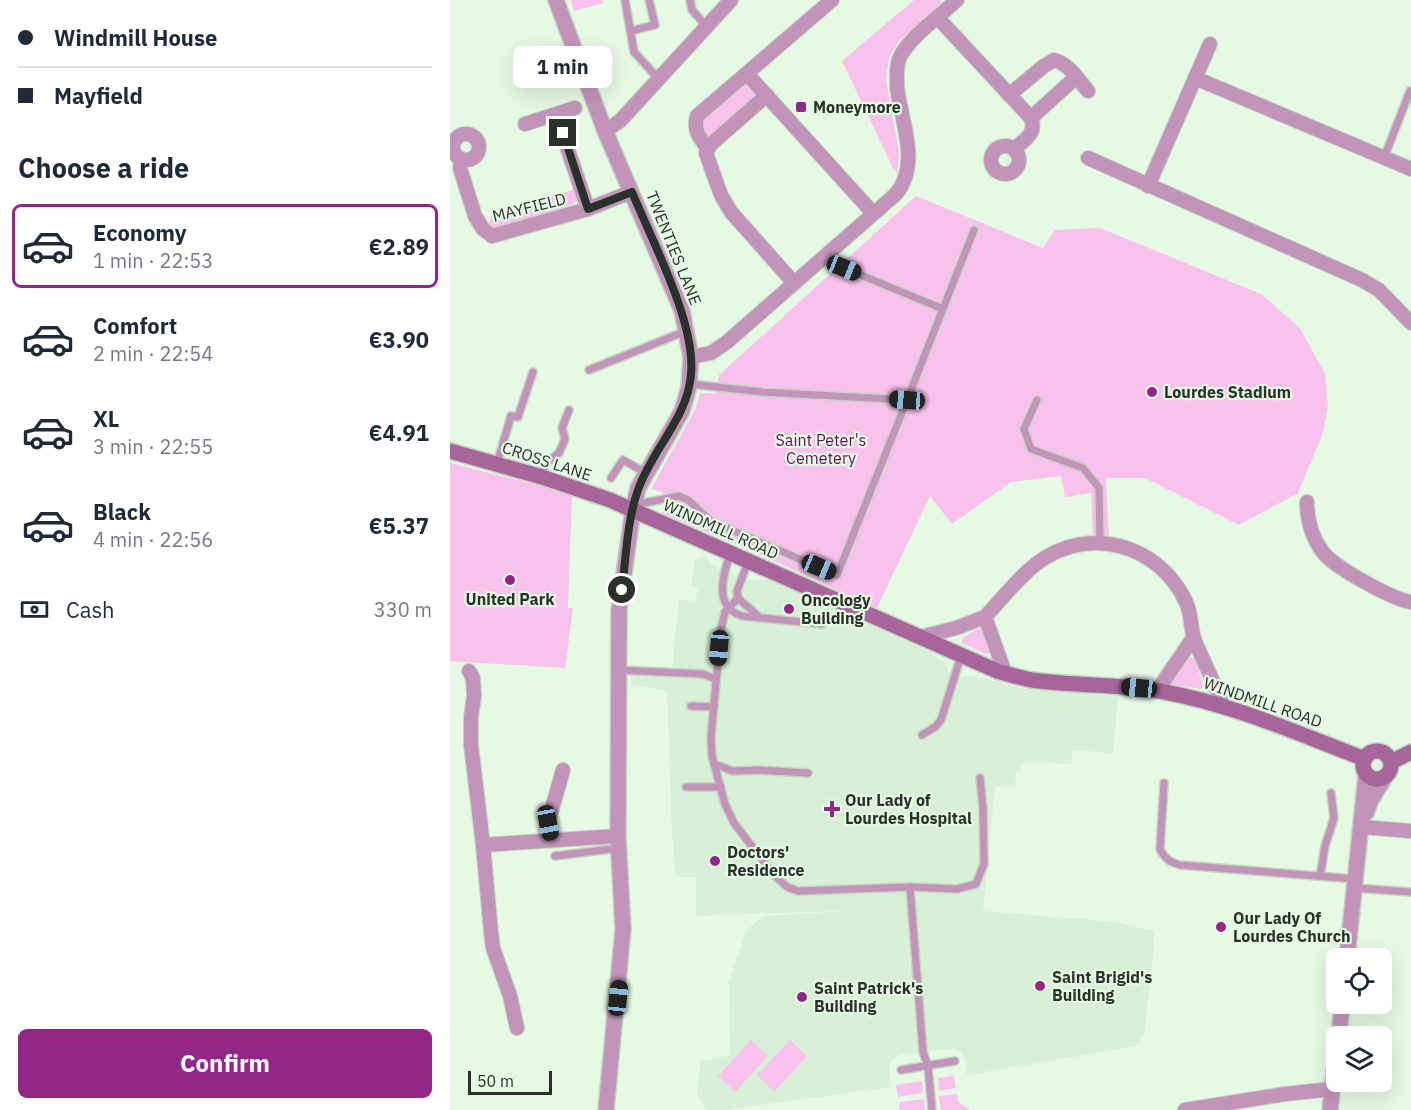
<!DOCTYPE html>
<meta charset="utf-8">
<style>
body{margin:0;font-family:"IBM Plex Sans",sans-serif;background:#f2f2f3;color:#1f2937;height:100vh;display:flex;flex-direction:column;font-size:22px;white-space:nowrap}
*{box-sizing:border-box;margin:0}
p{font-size:20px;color:#747a83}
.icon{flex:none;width:33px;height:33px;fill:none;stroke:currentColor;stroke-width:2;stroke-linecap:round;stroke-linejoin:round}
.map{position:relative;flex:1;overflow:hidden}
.panel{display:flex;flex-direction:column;background:#fff;width:450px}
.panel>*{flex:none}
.guide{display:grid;align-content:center;height:132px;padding:0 18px;background:#fff}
.fabs{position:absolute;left:876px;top:948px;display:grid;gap:12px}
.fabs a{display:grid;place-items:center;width:66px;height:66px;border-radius:9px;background:#fff;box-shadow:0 6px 24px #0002;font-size:30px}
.scale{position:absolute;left:18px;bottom:15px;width:84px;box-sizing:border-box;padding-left:6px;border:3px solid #2a312a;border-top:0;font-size:16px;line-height:21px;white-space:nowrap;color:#2a312a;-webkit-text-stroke:4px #e6f9e4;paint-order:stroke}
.end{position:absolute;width:27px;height:27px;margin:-14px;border:8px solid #2a312a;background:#fff;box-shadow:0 0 0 3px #fff}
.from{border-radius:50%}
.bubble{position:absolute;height:42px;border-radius:9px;background:#fff;box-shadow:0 6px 24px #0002;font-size:20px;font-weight:700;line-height:42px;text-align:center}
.car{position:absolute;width:18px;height:36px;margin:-18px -9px;border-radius:8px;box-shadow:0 0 4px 2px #0007;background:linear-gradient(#222 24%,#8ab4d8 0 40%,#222 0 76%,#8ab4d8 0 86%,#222 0)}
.guide b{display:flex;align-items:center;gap:21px;height:57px;font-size:22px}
.guide b+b{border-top:2px solid #e0e1e3}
.guide i{width:15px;height:15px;background:#1f2937}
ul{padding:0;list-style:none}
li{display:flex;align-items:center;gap:18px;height:84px;margin:0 12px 9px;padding:0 6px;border:3px solid transparent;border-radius:9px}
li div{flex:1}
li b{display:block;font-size:22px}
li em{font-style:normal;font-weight:700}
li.on{border-color:#942687}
li>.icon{width:54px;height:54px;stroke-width:1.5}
h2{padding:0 18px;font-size:27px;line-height:72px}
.pay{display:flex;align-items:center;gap:15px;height:66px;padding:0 18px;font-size:22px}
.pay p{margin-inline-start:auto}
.action{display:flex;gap:12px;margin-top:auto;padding:12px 18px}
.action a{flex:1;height:69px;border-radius:9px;background:#942687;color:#fff;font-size:24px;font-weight:700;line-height:69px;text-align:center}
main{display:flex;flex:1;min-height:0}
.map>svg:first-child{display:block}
.built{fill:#d7f0d6}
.green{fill:#f8c2ed}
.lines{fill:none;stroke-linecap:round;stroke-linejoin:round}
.service-casing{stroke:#c4d5c3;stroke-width:10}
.minor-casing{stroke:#c4d5c3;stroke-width:16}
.tertiary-casing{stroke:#c4d5c3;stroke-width:18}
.secondary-casing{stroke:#c4d5c3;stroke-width:18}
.service{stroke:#c294b9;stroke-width:7}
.minor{stroke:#c294b9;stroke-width:14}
.tertiary{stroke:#c294b9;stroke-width:15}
.secondary{stroke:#a7659c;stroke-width:15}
.route{stroke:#2a312a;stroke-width:8}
.poi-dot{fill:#942687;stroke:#e6f9e4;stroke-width:2}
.labels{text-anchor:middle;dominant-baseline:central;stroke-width:4.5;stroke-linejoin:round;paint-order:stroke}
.poi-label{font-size:16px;font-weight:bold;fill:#2a312a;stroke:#e6f9e4;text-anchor:start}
.street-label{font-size:16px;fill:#2a312a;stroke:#e6f9e4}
.park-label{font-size:16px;fill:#621459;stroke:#e6f9e4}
</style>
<main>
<section class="panel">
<div class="guide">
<b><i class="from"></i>Windmill House</b>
<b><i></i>Mayfield</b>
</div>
<h2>Choose a ride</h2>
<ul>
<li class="on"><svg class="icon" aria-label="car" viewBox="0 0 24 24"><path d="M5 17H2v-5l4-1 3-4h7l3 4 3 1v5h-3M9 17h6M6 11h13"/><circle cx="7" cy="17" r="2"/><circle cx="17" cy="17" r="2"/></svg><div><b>Economy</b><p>1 min · 22:53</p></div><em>€2.89</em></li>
<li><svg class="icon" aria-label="car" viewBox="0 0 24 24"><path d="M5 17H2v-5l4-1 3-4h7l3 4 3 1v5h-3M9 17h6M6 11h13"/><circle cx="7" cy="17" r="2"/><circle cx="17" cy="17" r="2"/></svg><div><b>Comfort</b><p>2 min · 22:54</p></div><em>€3.90</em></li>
<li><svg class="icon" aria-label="car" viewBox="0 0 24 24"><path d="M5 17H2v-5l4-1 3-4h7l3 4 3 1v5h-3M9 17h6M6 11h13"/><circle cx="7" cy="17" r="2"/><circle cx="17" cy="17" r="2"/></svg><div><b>XL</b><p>3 min · 22:55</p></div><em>€4.91</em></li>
<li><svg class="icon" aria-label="car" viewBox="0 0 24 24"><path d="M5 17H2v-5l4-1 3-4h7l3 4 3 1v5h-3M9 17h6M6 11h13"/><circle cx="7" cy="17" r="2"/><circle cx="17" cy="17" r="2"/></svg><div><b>Black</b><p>4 min · 22:56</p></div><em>€5.37</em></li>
</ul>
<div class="pay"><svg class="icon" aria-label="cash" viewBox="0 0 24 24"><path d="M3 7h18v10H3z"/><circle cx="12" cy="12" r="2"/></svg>Cash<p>330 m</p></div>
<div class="action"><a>Confirm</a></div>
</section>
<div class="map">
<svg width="961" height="1110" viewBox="0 0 961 1110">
<rect width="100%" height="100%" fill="#e6f9e4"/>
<path class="built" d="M251 556 256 557 263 565 296 580H320L479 652 497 664 498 672 510 677 521 675 574 689 668 696 663 753 623 750 621 764 573 762 571 772H566L565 787 545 786 533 911 666 922 703 931 704 948 694 1035 688 1046 517 1075 515 1059 510 1052 503 1048 463 1053 449 1055 441 1061 439 1070 441 1087 275 1110H258L252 1104 247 1091 251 1062 280 1055 279 982 297 930 313 916 414 910 246 916V877H226L222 832 217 690 181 685V667L222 669 229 599 245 603 248 588 241 585 245 560Z"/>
<g class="green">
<path d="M121 0H153L154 3 124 11Z"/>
<path d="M464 0H490L492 2 450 40 439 57 436 80 449 152 447 173 444 170 392 61Z"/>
<path d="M296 84 304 88 306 96 265 136 257 138 253 136 251 123 255 117Z"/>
<path d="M123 190 128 195 127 200 123 204 49 229 43 228 37 225 41 220 40 217Z"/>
<path d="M466 196 593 248 605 230 650 228 811 294 850 328 875 374 878 406 873 433 848 493 789 525 695 478H656L659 538H643L641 493 615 497 611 476 561 482 502 524 480 496 427 608 309 554 212 513 216 506 212 492 201 489 245 410 250 393 265 394 269 375Z"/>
<path d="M0 463 122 494 118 608H123L115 668 0 661Z"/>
<path d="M527 629H533L541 652 536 654 512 643 513 638Z"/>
<path d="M741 657 746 661 753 686 751 689 722 684 721 682 734 660Z"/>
<path d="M301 1040 318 1056 285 1092 268 1076Z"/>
<path d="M340 1040 357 1056 324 1092 307 1075Z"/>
<path d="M504 1076 506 1088 489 1091 488 1078Z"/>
<path d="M472 1081 473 1093 448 1097 446 1085Z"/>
<path d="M507 1094 508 1102 520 1110H491L489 1096Z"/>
<path d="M474 1099 475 1110H449L450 1102Z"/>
</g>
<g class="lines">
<defs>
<g id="service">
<path d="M175 0 184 52 208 78"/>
<path d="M240 0 242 10 256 26"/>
<path d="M180 31 205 25 199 0"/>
<path d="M934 158 960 91"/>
<path d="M394 268 493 309"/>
<path d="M139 370 236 331"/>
<path d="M457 400 524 230"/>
<path d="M587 400 574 429 581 449 633 468 649 488 650 542"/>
<path d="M47 464 61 416 68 417 83 372"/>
<path d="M92 477 95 464 109 453 115 439 112 428 119 410"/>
<path d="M161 478 173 460 196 473"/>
<path d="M184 505 229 496 238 500 261 521 387 575 457 400 312 392 240 384"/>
<path d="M280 554C273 575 263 607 292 616L372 624"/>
<path d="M298 562 287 591 288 598 308 616"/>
<path d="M288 598 275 612 271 629 261 737 262 756 275 804 284 823 324 875 337 887 348 891 460 887 473 1052 478 1066 482 1110"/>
<path d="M168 670 253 674 266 679"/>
<path d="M241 706 264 707"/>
<path d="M472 735 485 727 491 720 511 656"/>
<path d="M264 764 283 771 309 770 358 773"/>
<path d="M714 783 710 849C715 859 720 862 730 865L906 879"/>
<path d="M236 787H271"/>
<path d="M105 856 169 848"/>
<path d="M870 876 875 846 884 818 881 793"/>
<path d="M460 887 507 889 526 884 534 864 533 808 530 778"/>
<path d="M905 888 961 892"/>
<path d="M451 1070 505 1061"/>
</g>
<g id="minor">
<path d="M487 17 581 118C587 133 575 140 564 149"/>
<path d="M297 74 423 213"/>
<path d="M745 78 961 169"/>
<path d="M317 95 260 145 256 153 271 195 281 212 344 283"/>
<path d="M559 95 594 66 604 60C619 64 628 79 638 91"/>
<path d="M106 115 138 209"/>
<path d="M581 118 626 77"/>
<path d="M75 124 125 108"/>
<path d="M155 131 170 121 281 0"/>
<circle cx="16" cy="147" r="13"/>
<circle cx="555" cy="160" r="14"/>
<path d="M258 149C250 138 243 131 247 116L382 0"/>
<path d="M638 158 912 280 929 290 961 323"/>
<path d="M12 159 10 168 25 216 33 229 42 236 138 209 181 192"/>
<path d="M698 186 760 44"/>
<path d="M241 357 261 353 277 342 446 194C471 163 451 122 447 87 447 78 446 68 449 59 458 38 490 16 507 0"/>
<path d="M857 502C857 519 862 537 872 551 883 567 942 599 961 602"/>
<path d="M471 637 506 628 535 617"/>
<path d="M19 671 23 678 24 696 21 717V745L33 845 41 932 43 948 60 996 67 1028"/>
<path d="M555 673 535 617C551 600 567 579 586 564 638 524 709 544 736 602 742 615 740 626 744 638 745 644 749 649 751 655 759 672 766 689 773 705"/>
<path d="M707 691 743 638"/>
<path d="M911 827 961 831"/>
<path d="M102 840 98 823 113 770"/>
<path d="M33 845 168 836"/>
<path d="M735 1110 835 1094 882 1089"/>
</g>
<g id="tertiary">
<path d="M106 0 155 131 232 311 241 357 239 387 232 411 188 488 183 509 169 610 168 836 173 929 156 1110"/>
<path d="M916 813 921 800 935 777"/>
<path d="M897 958 916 775"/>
<path d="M889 1036 892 1004"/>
<path d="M880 1110 886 1055"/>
</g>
<g id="secondary">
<path d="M0 451 92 477 160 500 547 671C558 674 570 678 582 680 625 686 668 684 710 691 785 705 844 732 915 759"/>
<circle cx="927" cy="765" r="14"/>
<path d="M941 762 961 752"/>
</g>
</defs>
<use href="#service" class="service-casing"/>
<use href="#minor" class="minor-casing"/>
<use href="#tertiary" class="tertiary-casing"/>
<use href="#secondary" class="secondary-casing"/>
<use href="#service" class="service"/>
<use href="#minor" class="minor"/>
<use href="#tertiary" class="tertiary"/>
<use href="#secondary" class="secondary"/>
</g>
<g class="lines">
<path class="route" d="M113 133 138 209 182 192C202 241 246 323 241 374 238 418 202 449 188 490 177 521 176 557 172 590"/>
</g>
<g class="poi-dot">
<rect x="345" y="101" width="12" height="12" rx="3"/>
<circle cx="702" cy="392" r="6"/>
<circle cx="60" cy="580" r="6"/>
<circle cx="339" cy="609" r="6"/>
<path d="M379 800h6v6h6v6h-6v6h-6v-6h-6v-6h6z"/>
<circle cx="265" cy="861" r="6"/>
<circle cx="771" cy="927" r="6"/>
<circle cx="590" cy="986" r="6"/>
<circle cx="352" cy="997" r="6"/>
</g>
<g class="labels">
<g class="poi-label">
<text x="363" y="107">Moneymore</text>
<text x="714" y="392">Lourdes Stadium</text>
<text x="60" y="599" text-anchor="middle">United Park</text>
<text x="351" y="600">Oncology<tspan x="351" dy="18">Building</tspan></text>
<text x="395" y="800">Our Lady of<tspan x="395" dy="18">Lourdes Hospital</tspan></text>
<text x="277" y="852">Doctors'<tspan x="277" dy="18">Residence</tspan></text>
<text x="783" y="918">Our Lady Of<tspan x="783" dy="18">Lourdes Church</tspan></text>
<text x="602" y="977">Saint Brigid's<tspan x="602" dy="18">Building</tspan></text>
<text x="364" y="988">Saint Patrick's<tspan x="364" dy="18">Building</tspan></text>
</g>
<g class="street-label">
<text transform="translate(79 207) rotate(-14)">MAYFIELD</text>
<text transform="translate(224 248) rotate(68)">TWENTIES LANE</text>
<text transform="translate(97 461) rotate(18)">CROSS LANE</text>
<text transform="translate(271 529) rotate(24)">WINDMILL ROAD</text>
<text transform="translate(813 702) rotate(19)">WINDMILL ROAD</text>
</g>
<g class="park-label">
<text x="371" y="440">Saint Peter's<tspan x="371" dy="18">Cemetery</tspan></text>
</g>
</g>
</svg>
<div class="fabs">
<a><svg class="icon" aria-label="locate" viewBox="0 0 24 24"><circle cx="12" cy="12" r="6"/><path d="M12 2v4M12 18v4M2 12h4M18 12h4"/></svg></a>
<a><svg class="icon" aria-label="layers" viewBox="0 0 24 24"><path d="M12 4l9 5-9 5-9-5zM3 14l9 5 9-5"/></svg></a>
</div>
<div class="scale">50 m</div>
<i class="end from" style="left:172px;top:590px"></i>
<i class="end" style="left:113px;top:133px"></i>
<div class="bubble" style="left:63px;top:46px;width:99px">1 min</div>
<i class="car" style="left:394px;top:268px;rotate:112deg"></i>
<i class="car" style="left:457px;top:400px;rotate:274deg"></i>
<i class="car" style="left:369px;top:567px;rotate:113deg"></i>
<i class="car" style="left:269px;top:648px;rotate:185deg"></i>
<i class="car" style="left:689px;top:688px;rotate:276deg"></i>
<i class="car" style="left:98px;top:823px;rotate:169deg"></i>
<i class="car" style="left:168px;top:998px;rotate:6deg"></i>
</div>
</main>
